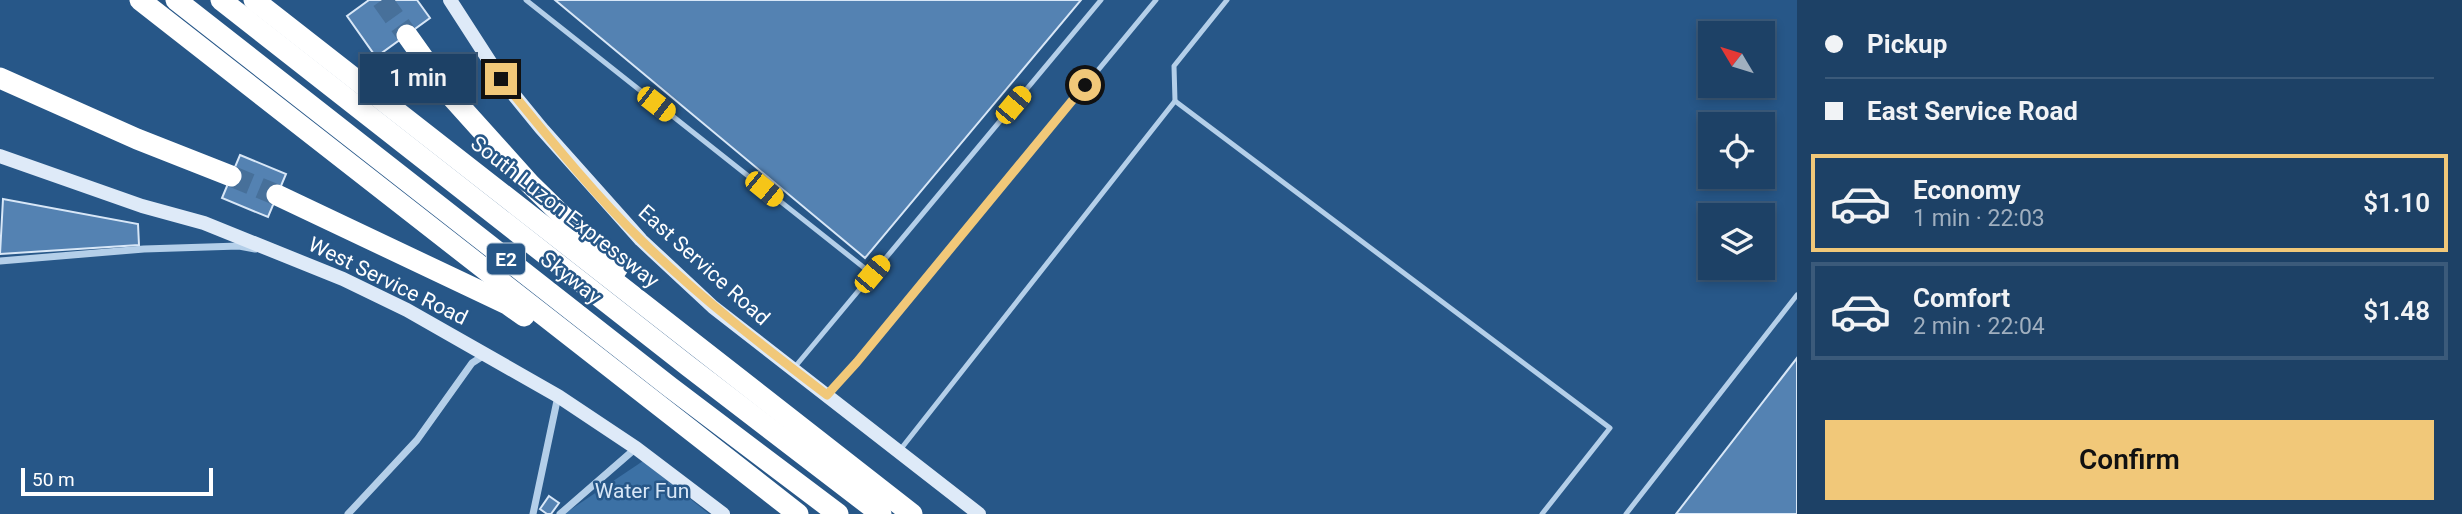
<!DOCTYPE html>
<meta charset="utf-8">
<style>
body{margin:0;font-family:Roboto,sans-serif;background:#25486c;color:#f1f3f6;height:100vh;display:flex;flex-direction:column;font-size:26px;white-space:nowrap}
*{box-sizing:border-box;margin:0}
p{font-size:23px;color:#a0afbf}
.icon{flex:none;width:38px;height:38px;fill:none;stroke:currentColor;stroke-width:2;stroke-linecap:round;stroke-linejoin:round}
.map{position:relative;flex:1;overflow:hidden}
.panel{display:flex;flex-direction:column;background:#1d4166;width:665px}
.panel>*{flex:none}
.top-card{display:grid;align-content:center;height:154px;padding:0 28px;background:#1d4166}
.needle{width:46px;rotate:308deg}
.buttons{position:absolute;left:1698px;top:21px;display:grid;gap:14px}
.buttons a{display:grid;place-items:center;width:77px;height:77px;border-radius:0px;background:#1d4166;box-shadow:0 4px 10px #0003,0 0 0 2px #3b5a7a;font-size:35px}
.scale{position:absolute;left:21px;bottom:18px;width:192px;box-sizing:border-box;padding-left:7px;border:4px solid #fff;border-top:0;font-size:19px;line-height:24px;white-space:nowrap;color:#fff;-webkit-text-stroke:5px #275788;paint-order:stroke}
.end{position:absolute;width:32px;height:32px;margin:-16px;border:9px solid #f1c879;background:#111;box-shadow:0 0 0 4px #111}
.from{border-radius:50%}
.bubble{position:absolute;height:49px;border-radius:0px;background:#1d4166;box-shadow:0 4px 10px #0003,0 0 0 2px #3b5a7a;font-size:23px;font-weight:600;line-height:49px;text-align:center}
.car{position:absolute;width:21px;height:42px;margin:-21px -10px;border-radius:9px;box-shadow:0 0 5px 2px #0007;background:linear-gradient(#f5c518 24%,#345 0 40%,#f5c518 0 76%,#345 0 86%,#f5c518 0)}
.top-card b{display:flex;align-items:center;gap:24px;height:66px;font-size:26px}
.top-card b+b{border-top:2px solid #3b5a7a}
.top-card i{width:18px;height:18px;background:#f1f3f6}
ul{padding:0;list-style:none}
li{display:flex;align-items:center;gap:21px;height:98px;margin:0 14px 10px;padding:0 14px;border:4px solid #3b5a7a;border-radius:0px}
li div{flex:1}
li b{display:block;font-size:26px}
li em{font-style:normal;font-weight:600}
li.active{border-color:#f1c879}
li>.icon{width:63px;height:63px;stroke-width:1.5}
.cta{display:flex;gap:14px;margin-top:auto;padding:14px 28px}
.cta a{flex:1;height:80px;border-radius:0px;background:#f1c879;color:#111;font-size:28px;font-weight:600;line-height:80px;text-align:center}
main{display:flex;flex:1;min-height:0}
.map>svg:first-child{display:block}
.green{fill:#3c71a5}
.building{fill:#5482b2;stroke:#d8e7f7;stroke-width:2}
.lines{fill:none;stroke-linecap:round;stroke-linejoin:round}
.highway-tunnel{stroke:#47709a;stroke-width:21;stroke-dasharray:21 10;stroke-linecap:butt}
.lane{stroke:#b4cfe9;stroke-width:5}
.street{stroke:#b4cfe9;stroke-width:7}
.secondary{stroke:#deeaf8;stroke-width:14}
.highway{stroke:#fff;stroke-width:21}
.route{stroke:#f1c879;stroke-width:9}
.labels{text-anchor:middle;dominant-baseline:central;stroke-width:5;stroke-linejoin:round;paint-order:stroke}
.shield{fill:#275788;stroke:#becddb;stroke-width:2}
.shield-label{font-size:19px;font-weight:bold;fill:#fff}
.street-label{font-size:21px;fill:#fff;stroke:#275788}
.park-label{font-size:21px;fill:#d8e7f7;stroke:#275788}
</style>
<main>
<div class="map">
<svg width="1797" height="514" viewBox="0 0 1797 514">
<rect width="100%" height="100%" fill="#275788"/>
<path class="green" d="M643 461 709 514H564Z"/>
<g class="building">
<path d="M369 0H417L430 18 376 57 347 16Z"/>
<path d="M555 0H1081L865 258Z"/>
<path d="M240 155 286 174 268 217 222 198Z"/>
<path d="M3 199 138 224 139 245 0 254Z"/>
<path d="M1797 358V514H1676Z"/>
<path d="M549 496 559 503 551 514H547L540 509Z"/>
</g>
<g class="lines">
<g class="highway-tunnel">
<path d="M382 0 407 35"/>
<path d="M231 176 277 195"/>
</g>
<g class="lane">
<path d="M526 0 872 274"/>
<path d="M1175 101 1610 428 1542 514"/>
<path d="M794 368 1101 0"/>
<path d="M829 393 857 362 1156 0"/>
<path d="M900 450 1175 101 1174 66 1227 0"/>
<path d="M1626 514 1797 295"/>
</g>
<g class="street">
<path d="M0 261 144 249 239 246 255 249"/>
<path d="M348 514 417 440 472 363 486 354"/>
<path d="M533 514 558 396"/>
<path d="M560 514 636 448"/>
</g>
<g class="secondary">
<path d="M450 0 501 79 541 128 641 240 713 307 979 514"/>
<path d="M0 156 142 206 204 223 343 279 407 310 558 396 636 448 723 514"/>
</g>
<g class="highway">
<path d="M140 0 798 514"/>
<path d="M176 0 670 387 838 514"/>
<path d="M221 0 688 366 881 514"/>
<path d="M254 0 912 514"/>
<path d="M407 35 449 94 530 184 617 269"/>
<path d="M0 78 137 139 231 176"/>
<path d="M277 195 507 304 524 316"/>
</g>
</g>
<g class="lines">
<path class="route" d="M501 79C546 134 591 191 642 241 699 297 763 346 827 395L857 362 1085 85"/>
</g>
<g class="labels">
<rect class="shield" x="487" y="243.5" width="38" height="31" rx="5"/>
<g class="shield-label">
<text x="506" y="259">E2</text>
</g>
<g class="street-label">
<text transform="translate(565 212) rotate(38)">South Luzon Expressway</text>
<text transform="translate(704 265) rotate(42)">East Service Road</text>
<text transform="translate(571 278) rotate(38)">Skyway</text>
<text transform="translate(388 281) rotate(26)">West Service Road</text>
</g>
<g class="park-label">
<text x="642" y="491">Water Fun</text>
</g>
</g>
</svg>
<div class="buttons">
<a><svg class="needle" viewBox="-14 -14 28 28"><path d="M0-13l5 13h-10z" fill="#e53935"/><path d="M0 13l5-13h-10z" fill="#a0afbf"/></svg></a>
<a><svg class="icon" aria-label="locate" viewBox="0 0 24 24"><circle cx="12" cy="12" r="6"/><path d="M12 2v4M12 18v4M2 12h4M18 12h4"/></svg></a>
<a><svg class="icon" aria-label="layers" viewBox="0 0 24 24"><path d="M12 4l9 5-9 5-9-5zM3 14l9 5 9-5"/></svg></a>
</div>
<div class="scale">50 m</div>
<i class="end from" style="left:1085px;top:85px"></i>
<i class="end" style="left:501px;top:79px"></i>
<div class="bubble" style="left:360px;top:54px;width:116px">1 min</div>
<i class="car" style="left:656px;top:104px;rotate:128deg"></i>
<i class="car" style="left:1013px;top:105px;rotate:40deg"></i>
<i class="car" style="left:764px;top:189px;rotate:129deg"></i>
<i class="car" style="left:872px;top:274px;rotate:40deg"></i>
</div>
<section class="panel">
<div class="top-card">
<b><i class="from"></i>Pickup</b>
<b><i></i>East Service Road</b>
</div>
<ul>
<li class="active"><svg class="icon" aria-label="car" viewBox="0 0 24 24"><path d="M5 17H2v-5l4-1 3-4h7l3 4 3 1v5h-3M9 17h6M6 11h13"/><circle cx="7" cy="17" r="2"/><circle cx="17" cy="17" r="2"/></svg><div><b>Economy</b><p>1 min · 22:03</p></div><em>$1.10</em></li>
<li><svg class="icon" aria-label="car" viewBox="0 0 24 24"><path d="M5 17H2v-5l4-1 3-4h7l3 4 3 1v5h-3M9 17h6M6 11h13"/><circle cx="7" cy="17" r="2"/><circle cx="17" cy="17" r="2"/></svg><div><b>Comfort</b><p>2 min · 22:04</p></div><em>$1.48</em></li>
</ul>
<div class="cta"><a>Confirm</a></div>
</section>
</main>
